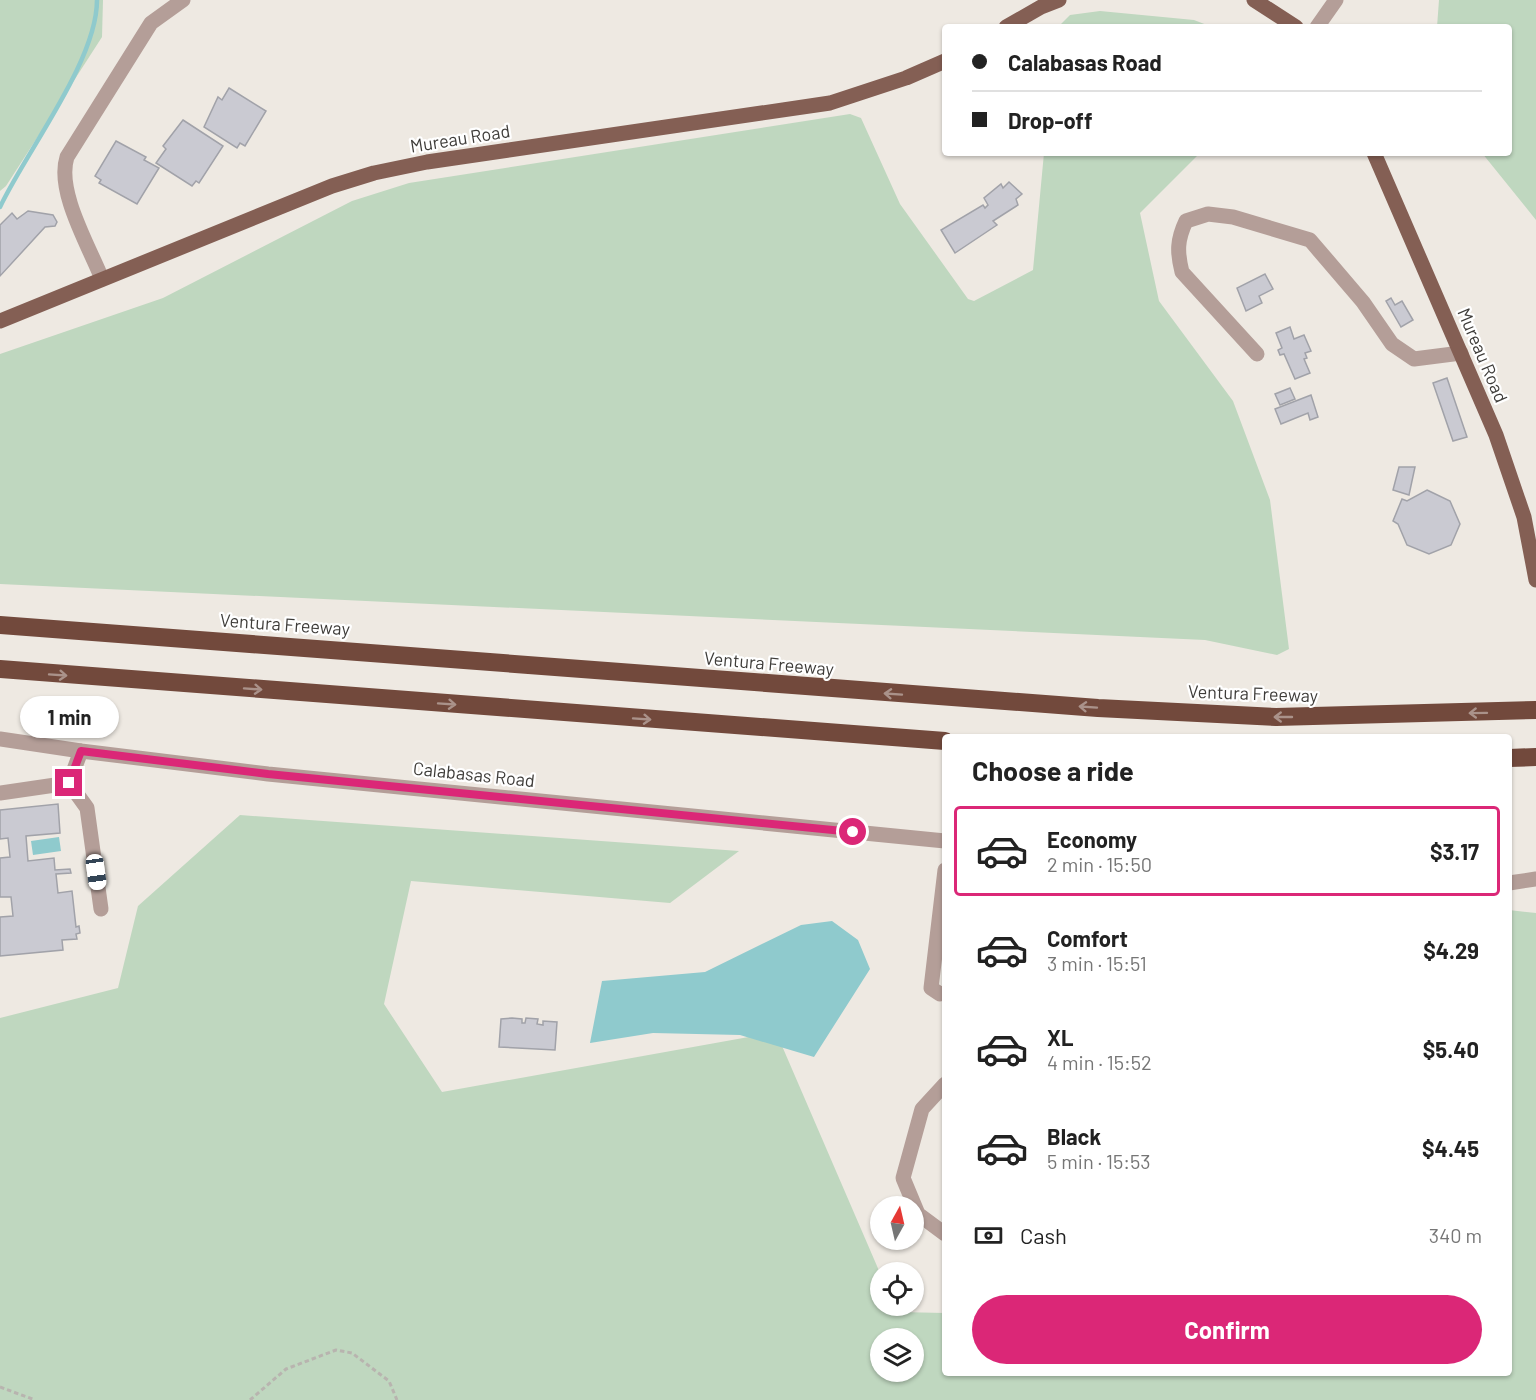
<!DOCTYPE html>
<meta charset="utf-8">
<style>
body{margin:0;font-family:Barlow,sans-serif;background:#f6f6f6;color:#222;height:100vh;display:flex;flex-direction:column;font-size:22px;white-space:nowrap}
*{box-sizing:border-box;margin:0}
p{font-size:20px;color:#767676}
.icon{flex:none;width:33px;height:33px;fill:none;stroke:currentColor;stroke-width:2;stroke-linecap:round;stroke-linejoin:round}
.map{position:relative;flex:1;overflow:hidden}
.sheet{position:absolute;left:942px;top:734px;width:570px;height:642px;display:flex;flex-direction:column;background:#fff;border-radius:6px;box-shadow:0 2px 4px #0004}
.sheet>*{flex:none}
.top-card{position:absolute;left:942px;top:24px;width:570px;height:132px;border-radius:6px;box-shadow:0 2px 4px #0004;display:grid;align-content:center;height:132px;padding:0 30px;background:#fff}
.needle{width:39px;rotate:8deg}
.fabs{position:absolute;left:870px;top:1196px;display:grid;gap:12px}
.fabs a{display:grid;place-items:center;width:54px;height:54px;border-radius:50%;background:#fff;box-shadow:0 2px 4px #0004;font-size:30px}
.end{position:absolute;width:27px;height:27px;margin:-14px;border:8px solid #db2777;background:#fff;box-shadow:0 0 0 3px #fff}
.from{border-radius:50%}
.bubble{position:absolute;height:42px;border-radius:21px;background:#fff;box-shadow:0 2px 4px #0004;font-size:20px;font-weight:700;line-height:42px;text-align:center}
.car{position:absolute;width:18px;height:36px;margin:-18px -9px;border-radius:8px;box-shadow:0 0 4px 2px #0007;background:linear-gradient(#fff 24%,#345 0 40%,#fff 0 76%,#345 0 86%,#fff 0)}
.top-card b{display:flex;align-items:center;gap:21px;height:57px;font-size:22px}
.top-card b+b{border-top:2px solid #e0e0e0}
.top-card i{width:15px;height:15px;background:#222}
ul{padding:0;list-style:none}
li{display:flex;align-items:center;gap:18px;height:90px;margin:0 12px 9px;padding:0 18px;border:3px solid transparent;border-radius:6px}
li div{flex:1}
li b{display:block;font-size:22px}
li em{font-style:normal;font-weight:700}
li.active{border-color:#db2777}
li>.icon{width:54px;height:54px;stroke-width:1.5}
h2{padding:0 30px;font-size:27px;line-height:72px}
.pay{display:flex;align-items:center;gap:15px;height:66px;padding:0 30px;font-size:22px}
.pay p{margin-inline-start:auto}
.action{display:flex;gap:12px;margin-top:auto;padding:12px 30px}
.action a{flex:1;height:69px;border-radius:36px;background:#db2777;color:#fff;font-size:24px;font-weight:700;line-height:69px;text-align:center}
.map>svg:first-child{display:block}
.green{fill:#bfd7bf;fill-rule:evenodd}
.water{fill:#8fcacd}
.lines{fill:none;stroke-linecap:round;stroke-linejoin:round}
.stream{stroke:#8fcacd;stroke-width:4.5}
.building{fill:#cacad2;stroke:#a1a2a9;stroke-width:1.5}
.path{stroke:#b8b4af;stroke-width:3;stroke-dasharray:4.5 3;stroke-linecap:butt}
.minor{stroke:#b49e98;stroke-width:15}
.major{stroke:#845f54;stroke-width:15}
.highway{stroke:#72493c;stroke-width:18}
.oneway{stroke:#aa928a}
.route{stroke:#db2777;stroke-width:8}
.labels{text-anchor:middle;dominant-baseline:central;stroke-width:4.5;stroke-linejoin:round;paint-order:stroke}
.street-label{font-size:18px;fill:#3e3c39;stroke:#fff}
</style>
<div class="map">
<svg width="1536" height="1400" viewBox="0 0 1536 1400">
<rect width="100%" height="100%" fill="#eee9e2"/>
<g class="green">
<path d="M0 0H103L102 37 6 186 0 191Z"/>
<path d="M1439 0H1536V220L1482 153H1509V27H1437Z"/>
<path d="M1100 11 1194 20 1212 27H1058L1070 15Z"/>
<path d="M850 114 861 118 900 204 968 299 974 301 1033 270 1044 153H1200L1140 213 1159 301 1233 401 1270 500 1289 649 1277 655 1205 640 0 584V354L163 298 352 201 409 183Z"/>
<path d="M240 815 739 851 670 903 411 881 384 1004 442 1092 776 1032 880 1273V1305H894L898 1312 945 1313V1372H1509V910L1536 913V1400H0V1018L118 988 138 906ZM880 1338H914V1371H880Z"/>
</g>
<g class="water">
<path d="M59 837 61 851 33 855 31 841Z"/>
<path d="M832 921 858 940 870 969 814 1057 740 1035 653 1033 590 1043 602 981 705 972 801 925Z"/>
</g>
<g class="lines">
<path class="stream" d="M0 207C27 150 97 61 97 0"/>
</g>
<g class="building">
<path d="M229 88 266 111 245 146 240 143 237 148 204 127 218 97 222 100Z"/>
<path d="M183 120 223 146 199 183 196 181 192 186 156 163 166 149 163 146Z"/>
<path d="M116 141 146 157 144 160 159 168 137 204 99 183 101 180 95 176Z"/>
<path d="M1009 182 1022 194 1016 199 1018 205 993 221 997 225 955 253 941 230 983 205 985 208 988 205 984 198 1001 184 1003 188Z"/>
<path d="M28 211 53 215 57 222 55 226 45 227 0 276V225L12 213 17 219Z"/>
<path d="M1265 274 1273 289 1259 296 1262 303 1246 311 1237 288Z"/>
<path d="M1391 298 1395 305 1402 301 1413 320 1401 327 1386 301Z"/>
<path d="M1290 327 1294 339 1304 335 1311 351 1305 353 1307 358 1304 359 1310 373 1295 379 1284 354 1280 355 1278 350 1282 348 1276 333Z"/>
<path d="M1447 378 1467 437 1453 441 1433 383Z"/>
<path d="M1290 388 1295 399 1280 405 1275 394Z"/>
<path d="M1311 395 1318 417 1310 420 1308 413 1281 424 1275 409Z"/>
<path d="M1399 467H1415L1409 495 1393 490Z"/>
<path d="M1427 490 1450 501 1460 524 1451 545 1429 554 1407 545 1398 524 1393 521 1402 499 1407 501Z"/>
<path d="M58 804 60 833 26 836 28 861 54 858 55 870 70 869 71 873 56 874 58 893 72 891 76 927 79 926 80 933 76 934 77 939 62 940 63 950 0 956V917L13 916 11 897H0V858L10 857 8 838 0 839V810Z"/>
<path d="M512 1018 522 1019V1023H525L526 1018 538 1019 537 1024 543 1025V1021L557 1022 555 1050 499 1047 501 1019Z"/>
</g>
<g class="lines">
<g class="path">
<path d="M0 1387 35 1400"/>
<path d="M250 1400 286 1369 336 1350 352 1353 389 1381 397 1400"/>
</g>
<g class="minor">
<path d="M1317 27 1336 0"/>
<path d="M102 279C89 246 56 191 67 157L151 23 183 0"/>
<path d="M1257 354 1182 272C1177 252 1177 240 1186 221L1208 214 1233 217 1310 240 1363 302 1392 344 1414 359 1461 353"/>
<path d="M0 739 81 751 268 774 945 841"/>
<path d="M69 783 87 808 101 909"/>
<path d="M0 793 69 783 81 751"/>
<path d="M945 870 931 988 940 994 945 993"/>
<path d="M1509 883 1536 879"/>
<path d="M945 1084 922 1109 903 1178 918 1214 945 1234"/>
</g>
<g class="major">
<path d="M1254 0 1296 27"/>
<path d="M1006 27 1041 7 1059 0"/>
<path d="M1374 153 1496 435 1524 517 1536 580"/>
<path d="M0 321 332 186 374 173 427 162 830 103 906 78 945 61"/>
</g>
<g class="highway">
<path d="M0 625 1098 708 1276 717 1536 710"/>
<path d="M0 669 945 741"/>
<path d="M1509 758 1536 757"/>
</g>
</g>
<defs><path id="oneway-shaft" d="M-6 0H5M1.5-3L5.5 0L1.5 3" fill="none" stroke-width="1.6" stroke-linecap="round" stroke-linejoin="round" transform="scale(1.5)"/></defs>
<g class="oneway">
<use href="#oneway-shaft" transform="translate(58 675) rotate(4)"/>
<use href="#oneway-shaft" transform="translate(253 689) rotate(4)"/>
<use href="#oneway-shaft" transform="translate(893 694) rotate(-176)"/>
<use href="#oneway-shaft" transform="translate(447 704) rotate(4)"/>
<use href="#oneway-shaft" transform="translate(1088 707) rotate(-176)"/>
<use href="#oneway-shaft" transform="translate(1478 713) rotate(179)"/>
<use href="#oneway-shaft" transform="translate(1283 717) rotate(180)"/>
<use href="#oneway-shaft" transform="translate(642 719) rotate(4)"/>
</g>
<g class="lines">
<path class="route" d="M69 783 81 751 268 774 853 832"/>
</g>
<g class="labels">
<g class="street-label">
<text transform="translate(460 138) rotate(-9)">Mureau Road</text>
<text transform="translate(1483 355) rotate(67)">Mureau Road</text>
<text transform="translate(285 624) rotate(4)">Ventura Freeway</text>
<text transform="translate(769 663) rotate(5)">Ventura Freeway</text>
<text transform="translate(1253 693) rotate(2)">Ventura Freeway</text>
<text transform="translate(474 774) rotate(6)">Calabasas Road</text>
</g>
</g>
</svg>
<div class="fabs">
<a><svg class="needle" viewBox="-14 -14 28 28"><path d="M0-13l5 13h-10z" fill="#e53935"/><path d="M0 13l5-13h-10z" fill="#767676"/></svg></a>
<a><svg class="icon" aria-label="locate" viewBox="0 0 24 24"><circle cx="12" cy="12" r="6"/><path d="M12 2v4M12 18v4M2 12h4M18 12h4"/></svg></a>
<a><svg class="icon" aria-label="layers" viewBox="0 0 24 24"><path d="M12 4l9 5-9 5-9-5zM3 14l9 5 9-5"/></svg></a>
</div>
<i class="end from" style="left:853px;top:832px"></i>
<i class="end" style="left:69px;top:783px"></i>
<div class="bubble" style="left:20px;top:696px;width:99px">1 min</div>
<i class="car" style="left:96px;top:872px;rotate:172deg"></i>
<div class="top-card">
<b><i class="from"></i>Calabasas Road</b>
<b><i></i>Drop-off</b>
</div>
<section class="sheet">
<h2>Choose a ride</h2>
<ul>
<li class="active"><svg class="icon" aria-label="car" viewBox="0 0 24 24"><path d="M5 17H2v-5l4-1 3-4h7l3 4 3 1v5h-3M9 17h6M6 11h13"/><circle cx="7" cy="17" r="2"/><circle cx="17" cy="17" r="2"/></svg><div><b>Economy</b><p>2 min · 15:50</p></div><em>$3.17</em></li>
<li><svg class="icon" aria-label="car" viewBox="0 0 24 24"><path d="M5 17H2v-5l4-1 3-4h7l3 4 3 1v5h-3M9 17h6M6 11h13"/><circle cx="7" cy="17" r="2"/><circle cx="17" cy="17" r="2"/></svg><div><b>Comfort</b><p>3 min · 15:51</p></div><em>$4.29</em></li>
<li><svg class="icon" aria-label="car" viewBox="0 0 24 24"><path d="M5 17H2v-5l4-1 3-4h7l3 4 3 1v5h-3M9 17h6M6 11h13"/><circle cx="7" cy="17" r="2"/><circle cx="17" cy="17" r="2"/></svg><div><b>XL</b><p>4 min · 15:52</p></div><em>$5.40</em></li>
<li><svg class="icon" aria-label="car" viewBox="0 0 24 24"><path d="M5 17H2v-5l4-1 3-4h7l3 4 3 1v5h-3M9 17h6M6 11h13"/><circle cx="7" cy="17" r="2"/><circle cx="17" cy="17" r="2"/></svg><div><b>Black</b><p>5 min · 15:53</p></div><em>$4.45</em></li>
</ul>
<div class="pay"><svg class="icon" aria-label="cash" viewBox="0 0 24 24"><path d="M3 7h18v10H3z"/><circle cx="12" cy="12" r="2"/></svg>Cash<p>340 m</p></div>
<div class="action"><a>Confirm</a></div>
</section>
</div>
